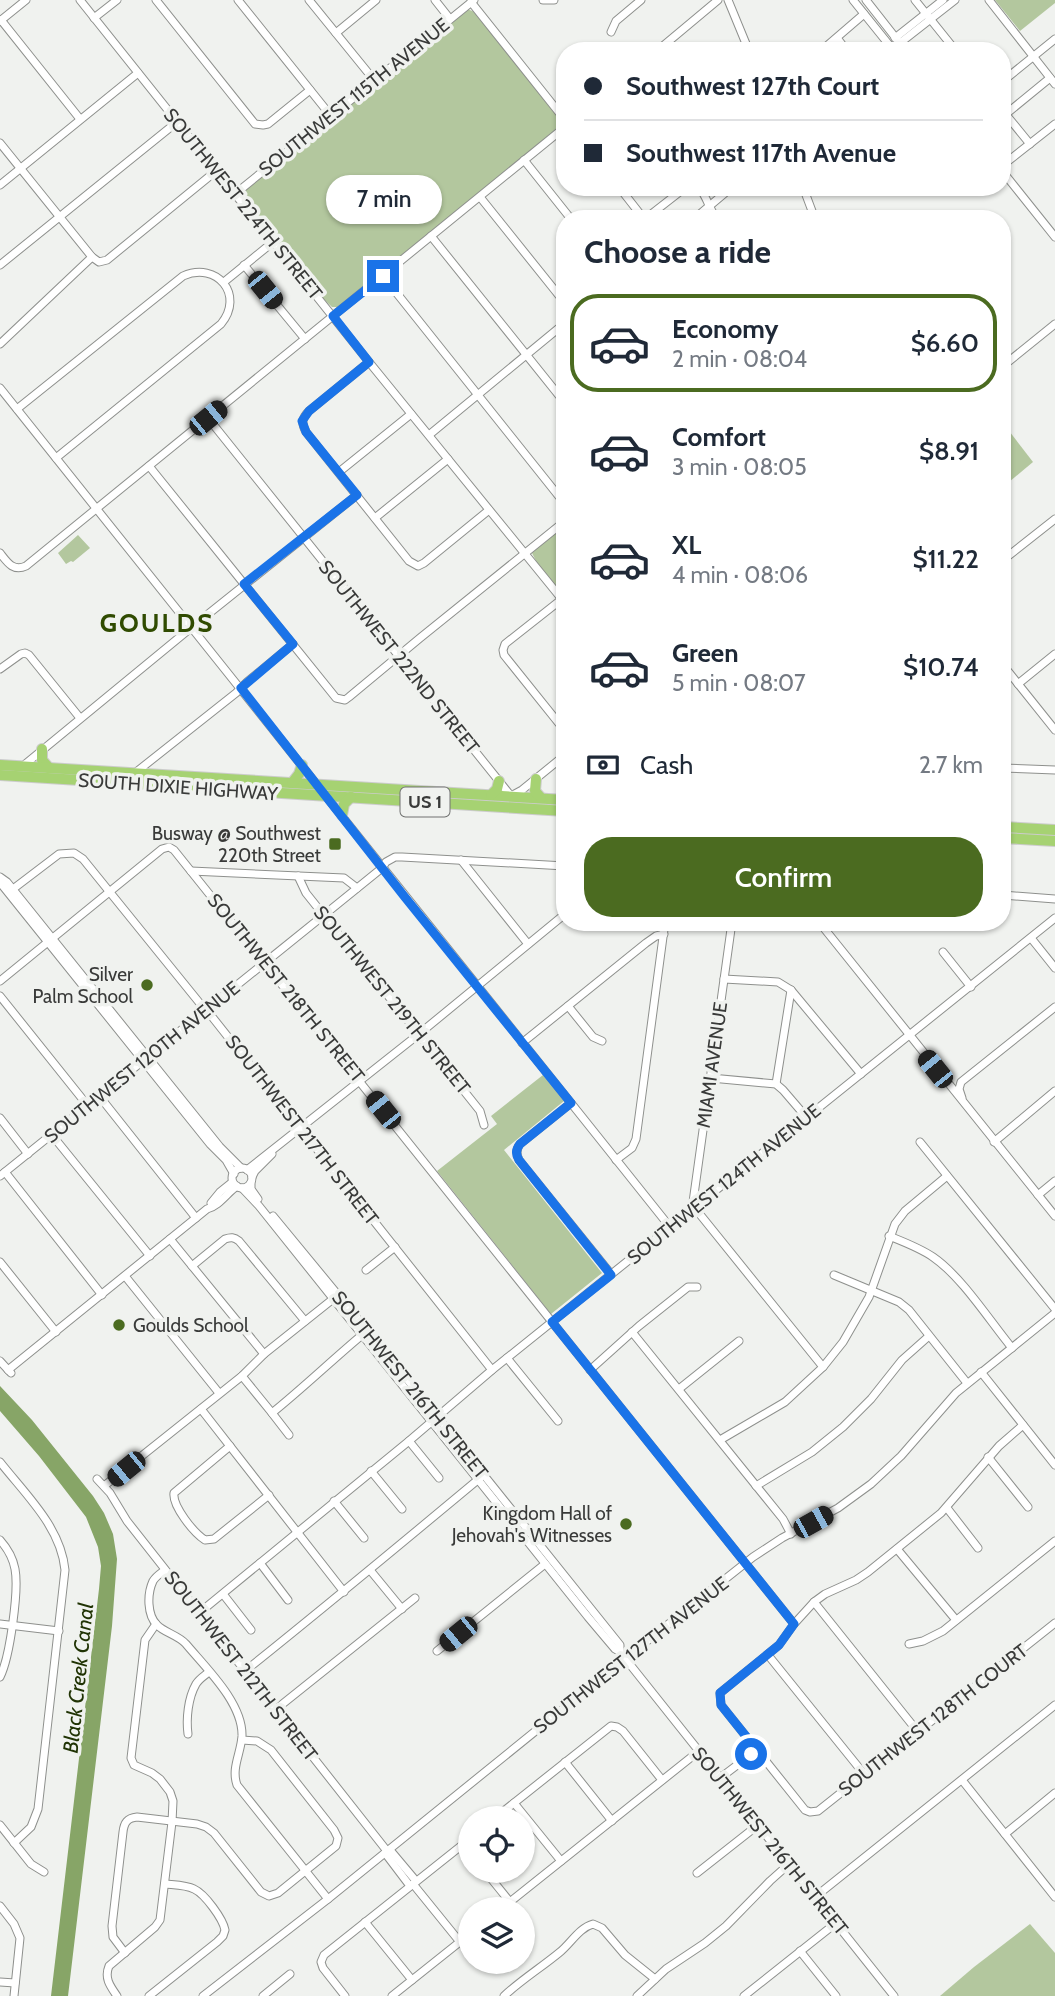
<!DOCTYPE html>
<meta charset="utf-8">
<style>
body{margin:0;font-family:Cabin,sans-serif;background:#f6f6f7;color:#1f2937;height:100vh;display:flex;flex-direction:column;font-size:26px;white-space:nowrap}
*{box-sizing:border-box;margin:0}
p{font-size:23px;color:#747a83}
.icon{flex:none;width:38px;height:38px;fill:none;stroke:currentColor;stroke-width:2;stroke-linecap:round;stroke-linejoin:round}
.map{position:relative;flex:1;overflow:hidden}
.drawer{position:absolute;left:556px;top:210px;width:455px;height:721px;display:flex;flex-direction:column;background:#fff;border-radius:28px;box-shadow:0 2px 5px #0004}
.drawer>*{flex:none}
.hud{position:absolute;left:556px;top:42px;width:455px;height:154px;border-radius:28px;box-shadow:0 2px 5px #0004;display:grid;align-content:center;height:154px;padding:0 28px;background:#fff}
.tools{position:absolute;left:458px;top:1806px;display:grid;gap:14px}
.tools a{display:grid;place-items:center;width:77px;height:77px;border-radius:50%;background:#fff;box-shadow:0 2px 5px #0004;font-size:35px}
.end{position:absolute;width:32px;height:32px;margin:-16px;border:9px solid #1a73e8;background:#fff;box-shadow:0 0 0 4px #fff}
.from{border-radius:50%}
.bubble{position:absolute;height:49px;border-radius:24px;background:#fff;box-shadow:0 2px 5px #0004;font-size:23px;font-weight:600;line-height:49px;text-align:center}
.car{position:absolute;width:21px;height:42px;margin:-21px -10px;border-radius:9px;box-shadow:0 0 5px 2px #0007;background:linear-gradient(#222 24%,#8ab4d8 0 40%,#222 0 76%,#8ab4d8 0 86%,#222 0)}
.hud b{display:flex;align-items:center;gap:24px;height:66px;font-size:26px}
.hud b+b{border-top:2px solid #e0e1e3}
.hud i{width:18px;height:18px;background:#1f2937}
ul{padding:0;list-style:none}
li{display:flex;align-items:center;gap:21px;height:98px;margin:0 14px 10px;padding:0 14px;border:4px solid transparent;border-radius:28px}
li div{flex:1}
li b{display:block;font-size:26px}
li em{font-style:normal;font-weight:600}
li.active{border-color:#4b6b20}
li>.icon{width:63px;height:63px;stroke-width:1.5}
h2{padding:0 28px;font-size:32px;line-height:84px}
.pay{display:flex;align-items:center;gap:18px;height:77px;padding:0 28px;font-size:26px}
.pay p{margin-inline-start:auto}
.action{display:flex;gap:14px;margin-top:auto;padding:14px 28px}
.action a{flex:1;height:80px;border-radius:28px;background:#4b6b20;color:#fff;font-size:28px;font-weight:600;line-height:80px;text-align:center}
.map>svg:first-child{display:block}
.green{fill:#b3c79e}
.water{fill:#87a567}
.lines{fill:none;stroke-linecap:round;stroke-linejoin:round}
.minor-casing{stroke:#8e908d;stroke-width:9}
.highway-casing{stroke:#ccc;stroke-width:12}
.minor{stroke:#fff;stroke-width:7}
.highway{stroke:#a6d272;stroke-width:10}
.route{stroke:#1a73e8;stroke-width:9}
.poi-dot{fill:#4b6b20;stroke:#f0f2ef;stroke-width:2.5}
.labels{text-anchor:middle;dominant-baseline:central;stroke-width:7;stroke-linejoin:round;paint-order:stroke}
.shield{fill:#f0f2ef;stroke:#707170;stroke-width:2}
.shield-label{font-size:18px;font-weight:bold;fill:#393a39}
.street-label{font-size:19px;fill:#393a39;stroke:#f0f2ef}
.poi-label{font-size:19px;fill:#393a39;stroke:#f0f2ef;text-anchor:end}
.water-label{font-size:21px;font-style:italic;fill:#203304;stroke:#f0f2ef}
.district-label{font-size:26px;font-weight:bold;letter-spacing:2px;fill:#304b01;stroke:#f0f2ef}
</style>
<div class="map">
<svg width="1055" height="1996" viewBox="0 0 1055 1996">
<rect width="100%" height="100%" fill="#f0f2ef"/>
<g class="green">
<path d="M995 0H1055V3L1020 31Z"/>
<path d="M467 9 475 12 562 121 560 127 346 303 339 307H332L316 292 242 197 247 187Z"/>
<path d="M1003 423 1033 462 1003 487Z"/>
<path d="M565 524V598L537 563 532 553 533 550Z"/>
<path d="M78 535 90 548 73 562 71 561 66 564 58 553Z"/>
<path d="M543 1075 564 1101 504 1150 602 1273 551 1314 437 1171 497 1124 491 1116Z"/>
<path d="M1030 1924 1055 1953V1996H940L974 1967Z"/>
</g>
<path class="water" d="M0 1386 32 1420 93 1496 104 1513 113 1534 117 1559 112 1626 68 1996H51L99 1589 101 1566 98 1547 86 1517 39 1456 0 1411Z"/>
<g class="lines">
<defs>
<g id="minor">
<path d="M80 0 369 362 565 603"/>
<path d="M156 0 255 124 263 125 268 124 310 90"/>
<path d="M238 0 331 116"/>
<path d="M309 0 374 80"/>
<path d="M435 0 450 19"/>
<path d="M543 0H554"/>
<path d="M728 0 749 51"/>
<path d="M853 0 894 51"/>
<path d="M866 0 906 51"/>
<path d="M915 0 956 51"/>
<path d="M989 0 1055 84"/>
<path d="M471 2 565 120"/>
<path d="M94 18 117 0"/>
<path d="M1 20 80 119"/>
<path d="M0 21 26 0"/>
<path d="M611 32 616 21 641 0"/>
<path d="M336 33 376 0"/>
<path d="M837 38 847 51"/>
<path d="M895 38 943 0"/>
<path d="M900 43 955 0"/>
<path d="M657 51 718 0"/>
<path d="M821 51 864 14"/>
<path d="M1003 81 1055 39"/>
<path d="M1003 111 1030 144"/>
<path d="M1006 114 1050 78"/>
<path d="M0 143 92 257 99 262 107 260 216 171"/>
<path d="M524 160 571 219"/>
<path d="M1003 165 1055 124"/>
<path d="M1003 172 1055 237"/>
<path d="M0 185 138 73"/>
<path d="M619 187 644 219"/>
<path d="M699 187C708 199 708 207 717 219"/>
<path d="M803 187 815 219"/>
<path d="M235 194 474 0"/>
<path d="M480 197 565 303"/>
<path d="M645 219 686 187"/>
<path d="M694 219 732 187"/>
<path d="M431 236 565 403"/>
<path d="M0 265 177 122"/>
<path d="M244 265 305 339"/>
<path d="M383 276 565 504"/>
<path d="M224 282 273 242"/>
<path d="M0 344 92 257"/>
<path d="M369 362 309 411C302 418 301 423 306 432L409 561 418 566 424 563 489 510"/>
<path d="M1003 366 1055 324"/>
<path d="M0 388 318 786"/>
<path d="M17 409 183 276C217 261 245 295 221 324L56 458"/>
<path d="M208 418 511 796 522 790 565 755"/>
<path d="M429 435 565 323"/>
<path d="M149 466 336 698 345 700 349 697 420 638 565 521"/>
<path d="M339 472 411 414"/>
<path d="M375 518 448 459"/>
<path d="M0 553C7 562 13 572 26 566L565 127"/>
<path d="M1003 560 1055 519"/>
<path d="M562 599 505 644 503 650 504 655 565 731"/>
<path d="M1003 665 1055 730"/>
<path d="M0 669 21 654 25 653 29 655 80 718"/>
<path d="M1018 684 1055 654"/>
<path d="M23 766 192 627 357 495"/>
<path d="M1003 768 1055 770"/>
<path d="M135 773 236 693 247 682 293 644"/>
<path d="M325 795 670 1227"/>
<path d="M461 860 528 944"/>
<path d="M191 871 344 878 357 888"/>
<path d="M298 876 306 893 480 1111 484 1125"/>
<path d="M0 877 7 882 220 1147 241 1168"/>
<path d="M2 880V885L210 1144 226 1160 234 1174"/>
<path d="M13 889 59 854 74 853 83 859 202 1006 213 1018 492 1370"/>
<path d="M1003 895 1055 899"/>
<path d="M819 922 1055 1216"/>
<path d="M1031 938 1055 968"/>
<path d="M943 952 971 987"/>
<path d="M724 979 778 982 791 990 861 1074"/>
<path d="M0 981 162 849 169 847 174 850 794 1624"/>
<path d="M0 996 88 1106"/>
<path d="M568 1006 593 1037 602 1041"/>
<path d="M522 1043 646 943 656 936 664 934"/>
<path d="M711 1078 776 1084 783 1090 807 1118"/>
<path d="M776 1084 791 990"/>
<path d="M100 1097 196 1218"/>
<path d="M962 1098 959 1089 961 1082 1055 1007"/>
<path d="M571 1103 520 1144C516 1149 516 1154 519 1160L611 1274"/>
<path d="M0 1118 28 1154"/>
<path d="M52 1135 150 1256"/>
<path d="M920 1142 1055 1309"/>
<path d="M994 1142 1055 1091"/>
<path d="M616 1160 632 1148 636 1139 665 922"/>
<circle cx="242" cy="1178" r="10"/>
<path d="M247 1170 419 1034 565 914"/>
<path d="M5 1172 102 1295"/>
<path d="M0 1176 324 915 382 868 386 862 395 857H402L565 866"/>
<path d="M252 1177 255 1171 272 1154"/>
<path d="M251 1184V1189L258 1199"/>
<path d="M242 1188 259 1206 588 1617 615 1649 620 1652 632 1667 894 1996"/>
<path d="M1038 1195 1055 1181"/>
<path d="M211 1203 220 1192 230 1184"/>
<path d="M694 1207 693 1202 732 922"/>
<path d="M694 1207 823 1367"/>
<path d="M273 1216 394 1363 620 1645V1652"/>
<path d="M889 1236C904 1242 920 1248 933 1257 962 1277 989 1320 1012 1348"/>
<path d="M170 1239 264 1354"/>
<path d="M0 1262 56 1332"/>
<path d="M192 1266 225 1239C231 1237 234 1237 239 1241L305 1321"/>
<path d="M366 1270 395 1247"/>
<path d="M834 1275 899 1302 909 1310 967 1383"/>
<path d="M125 1276 219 1393"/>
<path d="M632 1332 783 1519 791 1534"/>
<path d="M507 1358 558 1421"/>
<path d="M0 1361 11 1373"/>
<path d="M8 1370 207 1209C219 1206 227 1193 237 1186"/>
<path d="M590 1370 639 1326 688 1287H697"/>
<path d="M981 1372 1055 1465"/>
<path d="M242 1376 272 1413C303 1388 331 1361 362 1335"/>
<path d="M679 1389 739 1341"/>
<path d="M201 1409 344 1592"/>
<path d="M272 1413 289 1435"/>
<path d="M1023 1425 999 1446 941 1513 868 1572 856 1580 825 1594 814 1602 794 1624 779 1645 720 1693 721 1705 805 1810 810 1812 818 1811 1055 1623"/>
<path d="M720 1440 785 1402 823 1367 843 1342 869 1297 895 1224 905 1211 947 1176"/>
<path d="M409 1441 439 1478"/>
<path d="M230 1446 174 1493C172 1506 194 1533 205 1540L214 1539 269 1495"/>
<path d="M988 1457 1028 1507"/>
<path d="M0 1462C25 1494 61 1527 65 1570L38 1809 31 1827 14 1843"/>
<path d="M371 1471 402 1509"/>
<path d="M97 1479 110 1493 127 1521 387 1851"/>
<path d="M104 1486 242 1376 264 1354 333 1299"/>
<path d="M756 1486 812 1452 843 1427 871 1399 902 1360 929 1336"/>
<path d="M334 1501 364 1538"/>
<path d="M947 1508 978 1548"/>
<path d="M0 1540C8 1549 13 1558 15 1569 19 1590 10 1657 0 1677"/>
<path d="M897 1549 956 1620"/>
<path d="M260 1563 288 1600"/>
<path d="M165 1570C161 1573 156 1576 153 1581 147 1594 147 1615 157 1625 165 1633 178 1635 186 1644 206 1668 243 1703 242 1736 241 1753 231 1768 237 1785L328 1899"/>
<path d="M370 1570 402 1609"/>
<path d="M223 1594 251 1630"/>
<path d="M814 1602 918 1732"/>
<path d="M199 1613 409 1441 492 1370 1055 918"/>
<path d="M0 1624 59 1631"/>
<path d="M909 1644 923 1641 943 1631 1055 1541"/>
<path d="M437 1651 545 1564"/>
<path d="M768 1655 864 1774"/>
<path d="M245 1671C324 1608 402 1543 480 1478"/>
<path d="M275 1710 415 1598"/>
<path d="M188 1734C186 1719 188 1698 196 1684 199 1679 204 1676 209 1672"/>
<path d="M565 1762 612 1821"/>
<path d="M720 1778 757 1750"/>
<path d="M962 1780 1055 1897"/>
<path d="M514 1803 561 1861"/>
<path d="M495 1818 611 1726 617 1727 623 1731 662 1780"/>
<path d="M0 1825 31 1864 44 1872"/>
<path d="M1005 1834 1055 1793"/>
<path d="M390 1850 416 1881"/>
<path d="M385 1853 410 1886"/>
<path d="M485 1871 510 1902"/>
<path d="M697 1873 758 1825"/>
<path d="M413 1884 460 1942"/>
<path d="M815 1897 1055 1705"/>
<path d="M0 1906 14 1924 20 1938 14 1996"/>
<path d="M501 1909 699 1751"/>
<path d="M365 1922 412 1980"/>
<path d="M800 1951 836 1996"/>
<path d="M125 1953 113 1937 112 1926 123 1832C124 1823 127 1818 137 1817L197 1824 206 1827 214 1833 261 1892 269 1896 278 1893 336 1846 338 1838 334 1830 271 1750 257 1741 242 1740"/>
<path d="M0 1982 15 1983"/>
<path d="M117 1996C110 1986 104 1978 109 1966L155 1927 160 1920 172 1822 173 1801 170 1792 160 1779 152 1773 134 1765 131 1758 145 1640 156 1624"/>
<path d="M149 1996 217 1942 223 1936 225 1930C223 1919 205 1894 194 1889 186 1885 174 1885 165 1884"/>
<path d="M203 1996 328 1899 632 1653 753 1557 782 1538 838 1508 871 1484 901 1456 956 1393 1055 1313"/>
<path d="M263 1996 290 1974"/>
<path d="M345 1996 323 1968 321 1962 324 1955 471 1838"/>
<path d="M392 1996 471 1933"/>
<path d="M504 1996C521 1980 542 1967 560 1952 571 1943 579 1928 593 1924L602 1928 625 1955 655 1979"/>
<path d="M637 1996 666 1969 705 1943 726 1926 770 1881 789 1864"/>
<path d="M744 1996 836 1923"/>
</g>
<g id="highway">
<path d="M42 749V760L49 768"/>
<path d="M0 765 565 800"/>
<path d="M0 775 565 811"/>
<path d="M536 779 535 791 541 798"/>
<path d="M292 783 299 774 302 765"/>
<path d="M491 795 497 789 499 781"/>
<path d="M342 815 344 804 351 797"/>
<path d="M1003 827 1055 830"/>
<path d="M1003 838 1055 841"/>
</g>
</defs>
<use href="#minor" class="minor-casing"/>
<use href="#highway" class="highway-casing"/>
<use href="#minor" class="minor"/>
<use href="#highway" class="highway"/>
</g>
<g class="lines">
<path class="route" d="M383 276 333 316 369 362 309 411 302 421 306 432 357 495 244 584 293 644 241 688 404 896 571 1103 520 1144C516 1149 515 1154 519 1160L611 1275 552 1322 794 1624 779 1645 720 1693 721 1705 757 1750 751 1754"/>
</g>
<g class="poi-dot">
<rect x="328" y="837" width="14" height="14" rx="3.5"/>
<circle cx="147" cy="985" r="7"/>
<circle cx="119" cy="1325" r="7"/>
<circle cx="626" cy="1524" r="7"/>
</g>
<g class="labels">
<rect class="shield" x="400.5" y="787.5" width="49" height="29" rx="5"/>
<g class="shield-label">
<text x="425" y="802">US 1</text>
</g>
<g class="street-label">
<text transform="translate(354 97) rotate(-39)">SOUTHWEST 115TH AVENUE</text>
<text transform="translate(243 204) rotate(51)">SOUTHWEST 224TH STREET</text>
<text transform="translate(399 657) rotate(51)">SOUTHWEST 222ND STREET</text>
<text transform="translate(178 787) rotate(4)">SOUTH DIXIE HIGHWAY</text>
<text transform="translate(286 988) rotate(51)">SOUTHWEST 218TH STREET</text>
<text transform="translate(392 1000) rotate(51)">SOUTHWEST 219TH STREET</text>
<text transform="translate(142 1062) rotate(-39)">SOUTHWEST 120TH AVENUE</text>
<text transform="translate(712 1065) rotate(-82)">MIAMI AVENUE</text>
<text transform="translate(302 1130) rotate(52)">SOUTHWEST 217TH STREET</text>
<text transform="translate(724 1184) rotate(-39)">SOUTHWEST 124TH AVENUE</text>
<text transform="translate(410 1385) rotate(51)">SOUTHWEST 216TH STREET</text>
<text transform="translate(631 1655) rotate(-38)">SOUTHWEST 127TH AVENUE</text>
<text transform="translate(241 1666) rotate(52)">SOUTHWEST 212TH STREET</text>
<text transform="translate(933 1720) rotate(-38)">SOUTHWEST 128TH COURT</text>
<text transform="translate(770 1841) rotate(51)">SOUTHWEST 216TH STREET</text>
</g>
<g class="poi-label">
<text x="321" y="833">Busway @ Southwest<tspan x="321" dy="22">220th Street</tspan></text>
<text x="133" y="974">Silver<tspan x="133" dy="22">Palm School</tspan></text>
<text x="133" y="1325" text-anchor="start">Goulds School</text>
<text x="612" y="1513">Kingdom Hall of<tspan x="612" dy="22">Jehovah's Witnesses</tspan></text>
</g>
<g class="water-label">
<text transform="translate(78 1678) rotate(-84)">Black Creek Canal</text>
</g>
<g class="district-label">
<text x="157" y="623">GOULDS</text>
</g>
</g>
</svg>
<div class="tools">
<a><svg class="icon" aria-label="locate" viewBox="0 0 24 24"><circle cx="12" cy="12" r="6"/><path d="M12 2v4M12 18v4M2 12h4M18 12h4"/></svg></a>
<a><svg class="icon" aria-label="layers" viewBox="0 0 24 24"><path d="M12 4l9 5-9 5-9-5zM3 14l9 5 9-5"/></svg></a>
</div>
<i class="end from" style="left:751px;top:1754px"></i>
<i class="end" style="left:383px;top:276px"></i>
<div class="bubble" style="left:326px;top:175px;width:116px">7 min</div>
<i class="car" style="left:265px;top:290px;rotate:141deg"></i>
<i class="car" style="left:208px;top:418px;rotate:51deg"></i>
<i class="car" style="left:935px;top:1069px;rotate:321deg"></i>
<i class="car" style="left:383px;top:1110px;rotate:321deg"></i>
<i class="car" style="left:126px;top:1469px;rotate:231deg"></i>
<i class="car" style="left:813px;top:1522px;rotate:61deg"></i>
<i class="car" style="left:458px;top:1634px;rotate:231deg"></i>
<div class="hud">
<b><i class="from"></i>Southwest 127th Court</b>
<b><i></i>Southwest 117th Avenue</b>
</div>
<section class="drawer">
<h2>Choose a ride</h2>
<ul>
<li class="active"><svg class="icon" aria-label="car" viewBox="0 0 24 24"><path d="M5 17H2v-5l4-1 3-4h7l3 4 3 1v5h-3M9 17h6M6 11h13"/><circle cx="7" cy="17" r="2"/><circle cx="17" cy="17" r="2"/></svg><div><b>Economy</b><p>2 min · 08:04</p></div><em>$6.60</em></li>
<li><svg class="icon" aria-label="car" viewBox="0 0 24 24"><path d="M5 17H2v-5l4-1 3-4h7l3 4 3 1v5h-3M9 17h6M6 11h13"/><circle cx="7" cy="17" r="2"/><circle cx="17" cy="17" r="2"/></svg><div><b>Comfort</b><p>3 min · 08:05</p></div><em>$8.91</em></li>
<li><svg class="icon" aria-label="car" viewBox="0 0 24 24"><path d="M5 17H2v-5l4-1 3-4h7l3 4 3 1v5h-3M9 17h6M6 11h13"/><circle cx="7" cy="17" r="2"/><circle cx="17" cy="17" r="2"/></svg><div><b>XL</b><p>4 min · 08:06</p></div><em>$11.22</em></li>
<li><svg class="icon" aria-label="car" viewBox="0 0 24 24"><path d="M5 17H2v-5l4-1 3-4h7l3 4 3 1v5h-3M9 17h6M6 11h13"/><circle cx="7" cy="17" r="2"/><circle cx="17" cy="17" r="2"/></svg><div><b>Green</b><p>5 min · 08:07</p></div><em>$10.74</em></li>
</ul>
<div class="pay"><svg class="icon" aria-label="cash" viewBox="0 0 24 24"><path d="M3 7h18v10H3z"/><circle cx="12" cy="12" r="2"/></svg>Cash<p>2.7 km</p></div>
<div class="action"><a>Confirm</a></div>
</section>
</div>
